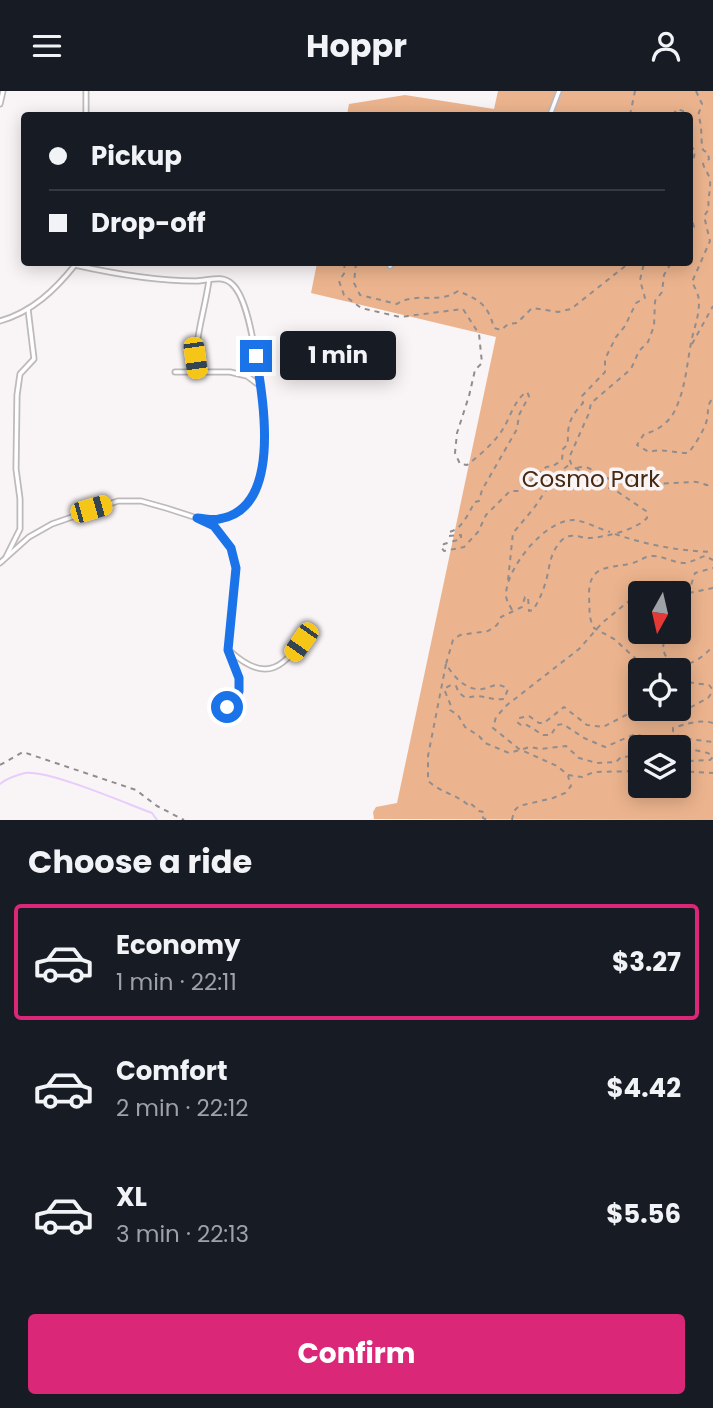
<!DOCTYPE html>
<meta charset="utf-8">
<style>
body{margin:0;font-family:Poppins,sans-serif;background:#20242c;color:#f1f3f6;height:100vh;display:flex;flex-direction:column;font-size:26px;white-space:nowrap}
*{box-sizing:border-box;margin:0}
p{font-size:23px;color:#9ea1a6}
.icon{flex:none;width:38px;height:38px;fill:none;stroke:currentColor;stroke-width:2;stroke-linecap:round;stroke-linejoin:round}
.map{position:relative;height:729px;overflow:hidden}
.sheet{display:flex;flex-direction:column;background:#171b24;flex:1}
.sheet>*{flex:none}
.hud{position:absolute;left:21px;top:21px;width:672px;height:154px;border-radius:7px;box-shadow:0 4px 18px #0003;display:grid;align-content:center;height:154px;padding:0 28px;background:#171b24}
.needle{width:46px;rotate:188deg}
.controls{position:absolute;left:628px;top:490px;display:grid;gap:14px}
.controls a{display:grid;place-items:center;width:63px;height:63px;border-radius:7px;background:#171b24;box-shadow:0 4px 18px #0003;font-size:35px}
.end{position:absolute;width:32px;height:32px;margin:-16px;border:9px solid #1a73e8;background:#fff;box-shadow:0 0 0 4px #fff}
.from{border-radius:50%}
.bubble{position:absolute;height:49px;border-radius:7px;background:#171b24;box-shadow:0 4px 18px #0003;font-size:23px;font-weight:700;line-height:49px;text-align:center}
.car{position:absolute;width:21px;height:42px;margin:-21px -10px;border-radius:9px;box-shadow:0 0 5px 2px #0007;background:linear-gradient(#f5c518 24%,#345 0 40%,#f5c518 0 76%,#345 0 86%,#f5c518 0)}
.hud b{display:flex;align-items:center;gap:24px;height:66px;font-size:26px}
.hud b+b{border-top:2px solid #363941}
.hud i{width:18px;height:18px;background:#f1f3f6}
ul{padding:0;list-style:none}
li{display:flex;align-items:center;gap:21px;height:116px;margin:0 14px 10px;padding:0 14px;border:4px solid transparent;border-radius:7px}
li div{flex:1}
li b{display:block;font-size:26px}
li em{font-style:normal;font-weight:700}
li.selected{border-color:#db2777}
li>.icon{width:63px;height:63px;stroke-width:1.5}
h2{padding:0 28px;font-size:32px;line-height:84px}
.button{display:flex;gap:14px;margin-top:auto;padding:14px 28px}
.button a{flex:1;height:80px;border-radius:7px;background:#db2777;color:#fff;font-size:28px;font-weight:700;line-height:80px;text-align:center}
header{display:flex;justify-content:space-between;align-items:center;height:91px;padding:0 28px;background:#171b24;font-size:32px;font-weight:700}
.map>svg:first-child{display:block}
.green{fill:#ecb48e;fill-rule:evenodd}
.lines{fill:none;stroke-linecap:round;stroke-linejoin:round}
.stream{stroke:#e7cdfc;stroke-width:2}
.lane-casing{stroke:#beb9ba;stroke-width:7}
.path{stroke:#918d8e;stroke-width:2;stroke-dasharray:5 5;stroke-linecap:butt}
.lane{stroke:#fff;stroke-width:3.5}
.route{stroke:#1a73e8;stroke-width:9}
.labels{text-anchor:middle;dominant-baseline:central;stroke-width:7;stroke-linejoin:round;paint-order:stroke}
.park-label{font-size:23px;fill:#472811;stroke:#f9f4f5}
</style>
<header><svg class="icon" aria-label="menu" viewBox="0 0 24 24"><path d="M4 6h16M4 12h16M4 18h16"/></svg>Hoppr<svg class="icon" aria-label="person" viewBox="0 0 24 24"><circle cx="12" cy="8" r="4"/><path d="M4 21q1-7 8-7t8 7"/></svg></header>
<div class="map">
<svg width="713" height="729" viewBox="0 0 713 729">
<rect width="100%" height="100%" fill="#f9f4f5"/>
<path class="green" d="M498 0H713V729L374 728 373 721 376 716 397 712 496 246 311 202 317 172H690V24H347L349 13 405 4 494 18ZM640 502H679V541H640ZM640 579H679V618H640ZM640 656H679V695H640Z"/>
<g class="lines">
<path class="stream" d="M0 693C6 688 17 684 25 682 49 679 125 712 152 722L157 729"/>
<defs>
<g id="lane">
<path d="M86 0V24"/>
<path d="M0 13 3 0"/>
<path d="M550 24 559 0"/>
<path d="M74 172 75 174C115 183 155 190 196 190 208 190 222 183 232 193 247 206 254 254 257 273 264 315 280 419 218 429 212 429 204 427 197 427"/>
<path d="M390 175 392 172"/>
<path d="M0 230C32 221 55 199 75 174"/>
<path d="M175 281H230L247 285 259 294"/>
<path d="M197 282C193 250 205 220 209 189"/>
<path d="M6 466 20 438V408L16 378 17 304 20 283 34 268 28 218"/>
<path d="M0 472 29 446 52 433 118 410H141L166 417 197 427 214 435 231 457 236 477 228 559 239 587V600L235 610 227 616"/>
<path d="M230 560C267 594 285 576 308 540"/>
</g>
</defs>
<use href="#lane" class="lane-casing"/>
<g class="path">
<path d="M696 0 702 13 698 24C703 36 700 47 703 59L708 62 709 68 703 73C705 79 709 83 710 89 711 100 707 108 709 118L704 125 710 150 692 191C695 197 699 204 699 211 699 223 696 232 693 243 687 267 687 293 676 317 671 330 658 340 644 343L637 354 649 361C662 357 674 362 688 362 694 356 706 336 707 328 709 319 706 315 713 307"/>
<path d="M630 24 635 0"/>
<path d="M673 24 677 18 683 20 684 24"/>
<path d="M690 55 695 59 694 66 690 71"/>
<path d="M690 122 694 136 690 144"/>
<path d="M344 172 345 181 339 190 344 204 361 217 400 226 463 218 479 243 482 272 475 279 469 305 457 342 455 362 460 373 467 374C480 364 494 352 503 338 510 327 515 307 527 301L529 305 519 324 517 338 482 399 479 410 475 411C468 422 463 438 449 441V445L461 444V448L444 453 441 456 444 460 464 456 478 441 486 424 510 400H519L546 376 553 375 562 369 563 358 568 353C567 334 570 326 583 312L582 305 605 281V268L616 246 625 235 636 212 645 207 640 189 644 172"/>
<path d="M356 172 354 192 360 204 397 213C417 200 437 214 458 200 480 209 488 214 494 237L501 239 508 233 517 232 532 217 558 221 571 218 629 172"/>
<path d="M692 253 713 215"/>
<path d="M577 377C589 372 597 385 610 388 638 394 664 393 692 391 699 390 706 395 713 395"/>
<path d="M615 443C647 454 679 460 713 461"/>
<path d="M508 489 513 442 534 417 557 383 570 373"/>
<path d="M679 504 713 497"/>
<path d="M640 506H634L602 532 579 558 507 614 496 626 493 637 519 658 557 675 568 684 582 686 594 681 640 680"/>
<path d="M679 509 690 497 695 482 713 477"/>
<path d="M512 519C509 513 506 509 506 504 506 477 545 429 573 429 583 429 599 438 610 441"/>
<path d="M665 541 663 557 665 564C682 581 699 571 713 555"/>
<path d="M446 573 428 665V690C442 702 455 703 467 713L469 711 479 720 484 721 483 727 488 729"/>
<path d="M654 579 644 575 614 548 594 537C588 526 590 517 589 506 588 472 609 478 633 472 640 470 645 465 653 465 664 465 673 472 685 472 692 471 698 467 705 465L713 469"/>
<path d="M679 590 709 594 713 599"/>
<path d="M713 632C701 628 685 633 673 637V640L681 647 713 651"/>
<path d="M640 665 621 666 616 671 597 672 579 667 566 655 540 658 530 656 509 662 485 652 479 645 465 636 458 624 450 619 451 615 444 598 451 594 456 595 459 602 466 607C486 602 487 610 504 608L508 598C496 590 494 596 482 598 466 600 453 585 446 573L453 549 460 544 488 540 497 534 501 526 522 516 525 506H528L529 520 533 519C539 510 543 500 546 490 550 476 549 463 561 450 569 441 578 446 587 447 603 447 636 439 647 427L646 420 615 399 593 392 584 382 572 375 569 367 589 322 591 312 631 278 639 260 648 251 654 235 655 210 662 201 664 184 671 172"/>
<path d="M679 667 690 670 710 669 713 666 708 662 685 657 682 654H672L635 643 605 656 584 647 563 633 557 634 551 644H543L527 634 522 635 517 631 519 627 529 625 539 632H544L564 616 587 634 603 636 630 622 648 625 689 617 708 607 713 600"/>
<path d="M0 674 23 661 136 699 157 715 184 729"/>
<path d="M679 680 713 682"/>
<path d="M512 729 514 720 519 715 553 707 565 702 571 695 568 685"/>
</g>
<use href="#lane" class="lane"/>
</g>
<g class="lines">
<path class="route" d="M227 616 235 610 239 600V587L228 559 236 477 231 457 214 435 197 427C204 427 212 430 219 428 283 418 263 308 256 265"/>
</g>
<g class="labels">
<g class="park-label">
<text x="591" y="388">Cosmo Park</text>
</g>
</g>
</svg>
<div class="controls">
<a><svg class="needle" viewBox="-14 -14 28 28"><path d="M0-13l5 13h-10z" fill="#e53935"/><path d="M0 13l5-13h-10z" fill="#9ea1a6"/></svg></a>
<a><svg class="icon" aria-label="locate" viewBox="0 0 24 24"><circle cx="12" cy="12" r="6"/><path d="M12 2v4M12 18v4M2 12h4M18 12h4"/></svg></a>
<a><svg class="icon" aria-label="layers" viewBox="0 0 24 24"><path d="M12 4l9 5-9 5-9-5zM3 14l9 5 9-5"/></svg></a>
</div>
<i class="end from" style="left:227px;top:616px"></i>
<i class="end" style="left:256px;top:265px"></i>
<div class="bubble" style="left:280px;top:240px;width:116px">1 min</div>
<i class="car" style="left:195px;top:267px;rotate:172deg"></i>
<i class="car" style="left:91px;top:418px;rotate:74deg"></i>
<i class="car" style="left:301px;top:551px;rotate:215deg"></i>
<div class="hud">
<b><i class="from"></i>Pickup</b>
<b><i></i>Drop-off</b>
</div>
</div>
<section class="sheet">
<h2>Choose a ride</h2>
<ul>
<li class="selected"><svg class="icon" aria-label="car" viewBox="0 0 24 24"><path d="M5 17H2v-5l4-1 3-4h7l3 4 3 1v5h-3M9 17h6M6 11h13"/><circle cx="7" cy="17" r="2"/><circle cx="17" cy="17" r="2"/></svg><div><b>Economy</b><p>1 min · 22:11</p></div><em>$3.27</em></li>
<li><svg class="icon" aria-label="car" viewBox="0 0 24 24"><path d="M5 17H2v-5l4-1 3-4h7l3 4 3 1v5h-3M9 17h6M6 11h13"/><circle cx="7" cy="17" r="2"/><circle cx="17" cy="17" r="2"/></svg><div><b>Comfort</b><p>2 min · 22:12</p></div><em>$4.42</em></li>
<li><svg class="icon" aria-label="car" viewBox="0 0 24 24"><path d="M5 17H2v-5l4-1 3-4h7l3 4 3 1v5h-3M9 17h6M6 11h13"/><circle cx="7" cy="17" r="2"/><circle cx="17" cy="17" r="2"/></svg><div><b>XL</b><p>3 min · 22:13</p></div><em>$5.56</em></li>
</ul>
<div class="button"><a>Confirm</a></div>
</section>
